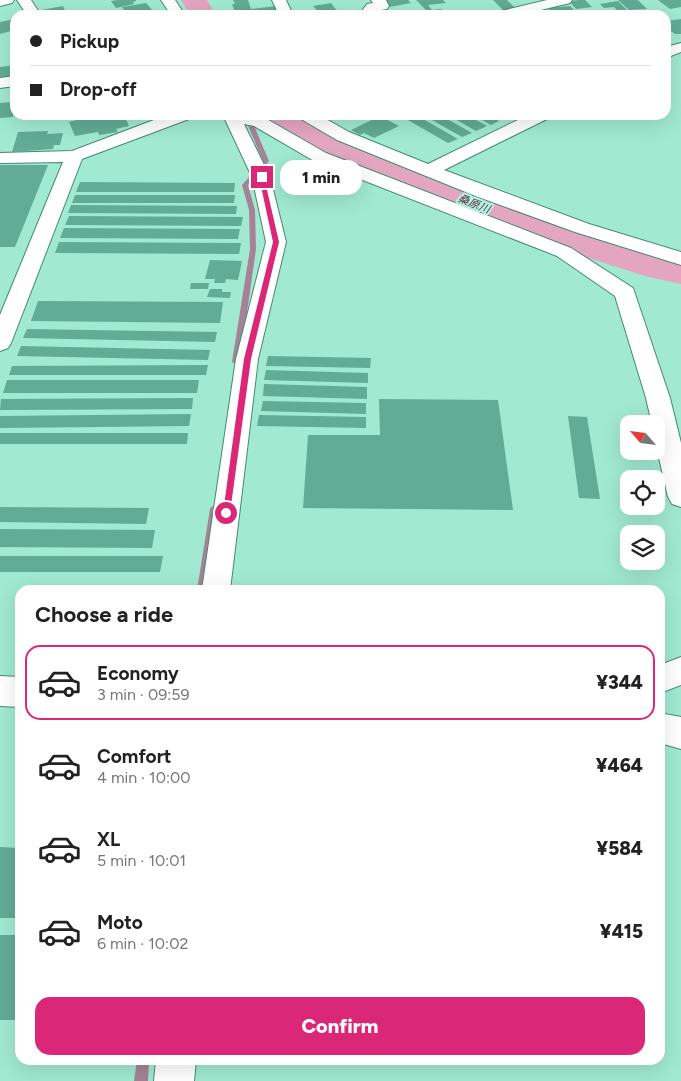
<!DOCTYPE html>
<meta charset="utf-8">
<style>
body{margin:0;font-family:Figtree,"Noto Sans JP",sans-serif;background:#f6f6f6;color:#222;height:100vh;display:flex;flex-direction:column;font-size:19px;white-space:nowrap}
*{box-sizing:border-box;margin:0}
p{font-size:16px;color:#767676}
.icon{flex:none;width:28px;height:28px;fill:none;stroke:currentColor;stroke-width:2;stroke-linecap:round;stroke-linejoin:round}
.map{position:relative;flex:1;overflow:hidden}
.drawer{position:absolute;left:15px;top:585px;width:650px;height:480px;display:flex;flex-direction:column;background:#fff;border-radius:15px;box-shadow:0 5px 20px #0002}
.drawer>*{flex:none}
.guide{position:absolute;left:10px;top:10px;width:661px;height:110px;border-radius:15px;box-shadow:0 5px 20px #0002;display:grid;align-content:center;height:110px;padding:0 20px;background:#fff}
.needle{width:32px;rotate:298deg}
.fabs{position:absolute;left:620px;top:415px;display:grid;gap:10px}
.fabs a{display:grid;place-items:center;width:45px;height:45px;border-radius:10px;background:#fff;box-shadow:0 5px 20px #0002;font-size:25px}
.end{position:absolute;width:22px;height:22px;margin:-11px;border:6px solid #db2777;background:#fff;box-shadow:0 0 0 2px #fff}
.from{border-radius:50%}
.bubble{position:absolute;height:35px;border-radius:15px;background:#fff;box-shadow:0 5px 20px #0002;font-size:16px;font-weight:800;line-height:35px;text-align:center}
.guide b{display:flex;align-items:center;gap:18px;height:48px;font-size:19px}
.guide b+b{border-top:1px solid #e0e0e0}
.guide i{width:12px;height:12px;background:#222}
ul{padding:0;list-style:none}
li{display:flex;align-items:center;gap:15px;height:75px;margin:0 10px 8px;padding:0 10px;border:2px solid transparent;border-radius:15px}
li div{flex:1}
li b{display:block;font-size:19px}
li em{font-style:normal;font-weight:800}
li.selected{border-color:#db2777}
li>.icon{width:45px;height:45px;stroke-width:1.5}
h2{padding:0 20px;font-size:22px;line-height:60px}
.action{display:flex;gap:10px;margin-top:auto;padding:10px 20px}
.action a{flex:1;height:58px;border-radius:15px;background:#db2777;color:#fff;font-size:20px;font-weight:800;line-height:58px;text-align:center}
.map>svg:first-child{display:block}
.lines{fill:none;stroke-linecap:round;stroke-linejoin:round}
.stream{fill:#a68394;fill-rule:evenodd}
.river{fill:#e4a5c0;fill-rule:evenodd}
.building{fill:#62ab94}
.minor-casing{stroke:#438a75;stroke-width:2}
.major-casing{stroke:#438a75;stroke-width:2}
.minor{fill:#fff;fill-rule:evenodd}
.major{fill:#fff;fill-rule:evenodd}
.route{fill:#db2777}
.labels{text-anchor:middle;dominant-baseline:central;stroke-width:4;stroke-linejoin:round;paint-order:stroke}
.far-water-label{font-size:11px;font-style:italic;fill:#6b2247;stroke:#aef6de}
</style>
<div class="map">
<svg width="681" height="1081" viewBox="0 0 681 1081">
<rect width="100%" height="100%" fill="#a1e9d1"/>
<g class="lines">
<g class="stream">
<path d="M247 115H253L255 128 269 161 248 185 255 210 256 249 240 362 236 365 232 362 250 249 249 210 242 185 263 161 249 128Z"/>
<path d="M214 506 217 507 218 509 207 590H197L210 509 211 507Z"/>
<path d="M137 1060H149L148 1081H134Z"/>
</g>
<g class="river">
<path d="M181 0H207L216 15H190Z"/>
<path d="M261 115H299L357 147 422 172 574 229 663 257 681 260V284L645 276 548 245 335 161 265 122Z"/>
</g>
</g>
<g class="building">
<path d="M117 0H136V1L133 2 134 4 116 8 111 1Z"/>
<path d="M233 0H248L251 9 276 6 278 12 236 15 232 4H235Z"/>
<path d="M383 0H408L411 3 389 7Z"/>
<path d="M416 0H443L446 3 428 5 432 10 441 9 446 15H431Z"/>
<path d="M493 0H507L516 9 504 11Z"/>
<path d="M579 0H585L592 7 576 9 569 1Z"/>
<path d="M618 0H638L647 9 629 10Z"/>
<path d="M658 0H681V7L670 9Z"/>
<path d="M618 1 628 11H618L614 7 604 8 600 4Z"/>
<path d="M146 3 153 11 127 14 122 7Z"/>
<path d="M331 3 338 12 321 15 313 6Z"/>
<path d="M63 6 67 15H38L36 11Z"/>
<path d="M570 6 579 15H548L544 11 550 10 548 8Z"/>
<path d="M364 10 367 15H333V14Z"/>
<path d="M15 19V33L11 31 0 34V22Z"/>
<path d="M681 19V34H675L666 27V21Z"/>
<path d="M15 65V76L0 77V67Z"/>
<path d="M14 102 13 117 0 118V103Z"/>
<path d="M97 115 98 118 124 115 129 126 116 129 118 132 99 135 98 132 75 136 69 122Z"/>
<path d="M399 115H416L458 139 448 143Z"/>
<path d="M423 115H440L472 133 462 137Z"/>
<path d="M448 115H467L487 126 476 131Z"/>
<path d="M473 115H489L499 121 491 125Z"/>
<path d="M380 116 399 126 374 138 364 133 360 135 351 130Z"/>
<path d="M48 131 47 134 63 133 60 145H54L53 149 12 152 18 132Z"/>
<path d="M0 165H48L15 247H0Z"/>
<path d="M80 182 235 183 234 192H76Z"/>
<path d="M75 195H235L234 203H72Z"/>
<path d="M71 205 237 206 236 214 68 213Z"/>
<path d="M69 216 243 217 241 226 65 225Z"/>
<path d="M64 228 240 229 238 239 60 238Z"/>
<path d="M59 242 241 243 239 254 55 253Z"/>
<path d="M210 260 242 261 238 280 226 279 225 283H214L215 279H205Z"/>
<path d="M191 283H209L208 289H190Z"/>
<path d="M210 289H222V292H231L230 298 207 297Z"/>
<path d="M38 301 223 302 220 323 31 321Z"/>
<path d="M27 329 217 332 215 342 23 338Z"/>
<path d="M21 346 210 350 208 360 17 356Z"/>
<path d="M268 356 371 358 370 368 266 366Z"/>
<path d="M208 365 206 375H9L12 366Z"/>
<path d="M266 370 368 373V383L264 380Z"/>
<path d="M7 380H199L197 393H3Z"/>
<path d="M264 384 367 387V399L263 396Z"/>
<path d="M193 398 192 409 0 410 1 399Z"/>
<path d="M379 399 498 400 513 510 303 508 308 435H380Z"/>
<path d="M263 401 366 403V414L261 411Z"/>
<path d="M191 414 189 426 0 428V416Z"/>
<path d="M259 415 366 417V428L257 426Z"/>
<path d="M568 416 587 417 600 499 579 498Z"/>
<path d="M0 433H188L187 444H0Z"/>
<path d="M0 507 149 508 146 524 0 522Z"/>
<path d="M0 529 155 530 152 548 0 547Z"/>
<path d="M0 556H163L160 572H0Z"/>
<path d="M0 847 20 848V918H0Z"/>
<rect x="0" y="935" width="20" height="85"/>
</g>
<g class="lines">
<defs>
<g id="minor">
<path d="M17 0H31L41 15H27Z"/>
<path d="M161 0H175L185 15H171Z"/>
<path d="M272 0H286L293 15H279Z"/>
<path d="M371 0H386L389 6 387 9 376 11 379 15H365L362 11 367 4 373 3Z"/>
<path d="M547 0H572L570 3 520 15H495L497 12Z"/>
<path d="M681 43V52L666 58V47Z"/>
<path d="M15 76V86L0 88V78Z"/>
<path d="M167 115H191L189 119 82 159 11 343 8 348 0 351V315L63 162 0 163V153L72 151Z"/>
<path d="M223 115H249L265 118 326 153 571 248 633 288 670 398 681 443V507L672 504 668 497 656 445V424H652L646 398 615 296 557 256 314 161 254 126 244 124 270 177 286 242 258 359 230 590H202L236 359 266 242 252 177Z"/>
<path d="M299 115H319L349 132 428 164 528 115H549L547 119 444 170 589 224 681 252V265L575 232 478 197 337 140 301 119Z"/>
<path d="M681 657V685L660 693V665Z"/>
<path d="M0 676 20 677V707L0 706Z"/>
<path d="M660 713 681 717V749L660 743Z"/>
<path d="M156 1060H196L194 1081H154Z"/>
</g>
<path id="major" d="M0 0H14L12 3 0 6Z"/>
</defs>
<use href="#minor" class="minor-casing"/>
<use href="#major" class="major-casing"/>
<use href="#minor" class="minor"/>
<use href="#major" class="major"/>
</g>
<path class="route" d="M262 175 264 177 279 242 251 359 230 513 226 516 223 513 244 359 273 242 259 177Z"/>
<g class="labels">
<g class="far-water-label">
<text transform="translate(474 204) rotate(21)">桑原川</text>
</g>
</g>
</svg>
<div class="fabs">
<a><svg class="needle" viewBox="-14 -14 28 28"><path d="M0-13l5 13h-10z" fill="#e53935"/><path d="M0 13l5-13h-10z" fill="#767676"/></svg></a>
<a><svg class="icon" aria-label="locate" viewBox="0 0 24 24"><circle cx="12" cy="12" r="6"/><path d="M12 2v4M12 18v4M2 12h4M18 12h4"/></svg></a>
<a><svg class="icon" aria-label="layers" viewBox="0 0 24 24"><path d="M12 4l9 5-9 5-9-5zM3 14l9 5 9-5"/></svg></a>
</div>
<i class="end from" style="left:226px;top:513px"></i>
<i class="end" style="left:262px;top:177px"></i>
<div class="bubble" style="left:280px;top:160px;width:82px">1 min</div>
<div class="guide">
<b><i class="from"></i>Pickup</b>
<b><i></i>Drop-off</b>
</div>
<section class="drawer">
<h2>Choose a ride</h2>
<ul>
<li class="selected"><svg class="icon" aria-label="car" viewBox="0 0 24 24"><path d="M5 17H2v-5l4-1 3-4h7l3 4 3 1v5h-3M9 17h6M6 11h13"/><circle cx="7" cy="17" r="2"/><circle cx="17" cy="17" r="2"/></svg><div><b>Economy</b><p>3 min · 09:59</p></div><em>¥344</em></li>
<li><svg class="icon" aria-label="car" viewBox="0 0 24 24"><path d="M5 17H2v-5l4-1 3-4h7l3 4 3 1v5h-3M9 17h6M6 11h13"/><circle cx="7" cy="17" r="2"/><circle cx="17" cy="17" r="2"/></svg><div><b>Comfort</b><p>4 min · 10:00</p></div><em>¥464</em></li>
<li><svg class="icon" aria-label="car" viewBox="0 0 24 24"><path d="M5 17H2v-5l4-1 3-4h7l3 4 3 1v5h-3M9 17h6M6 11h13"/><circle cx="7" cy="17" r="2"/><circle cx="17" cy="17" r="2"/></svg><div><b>XL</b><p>5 min · 10:01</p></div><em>¥584</em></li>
<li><svg class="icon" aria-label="car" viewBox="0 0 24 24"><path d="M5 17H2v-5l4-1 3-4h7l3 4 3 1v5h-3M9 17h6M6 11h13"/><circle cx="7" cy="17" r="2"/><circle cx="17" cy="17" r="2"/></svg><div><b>Moto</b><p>6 min · 10:02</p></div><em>¥415</em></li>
</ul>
<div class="action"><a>Confirm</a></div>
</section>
</div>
